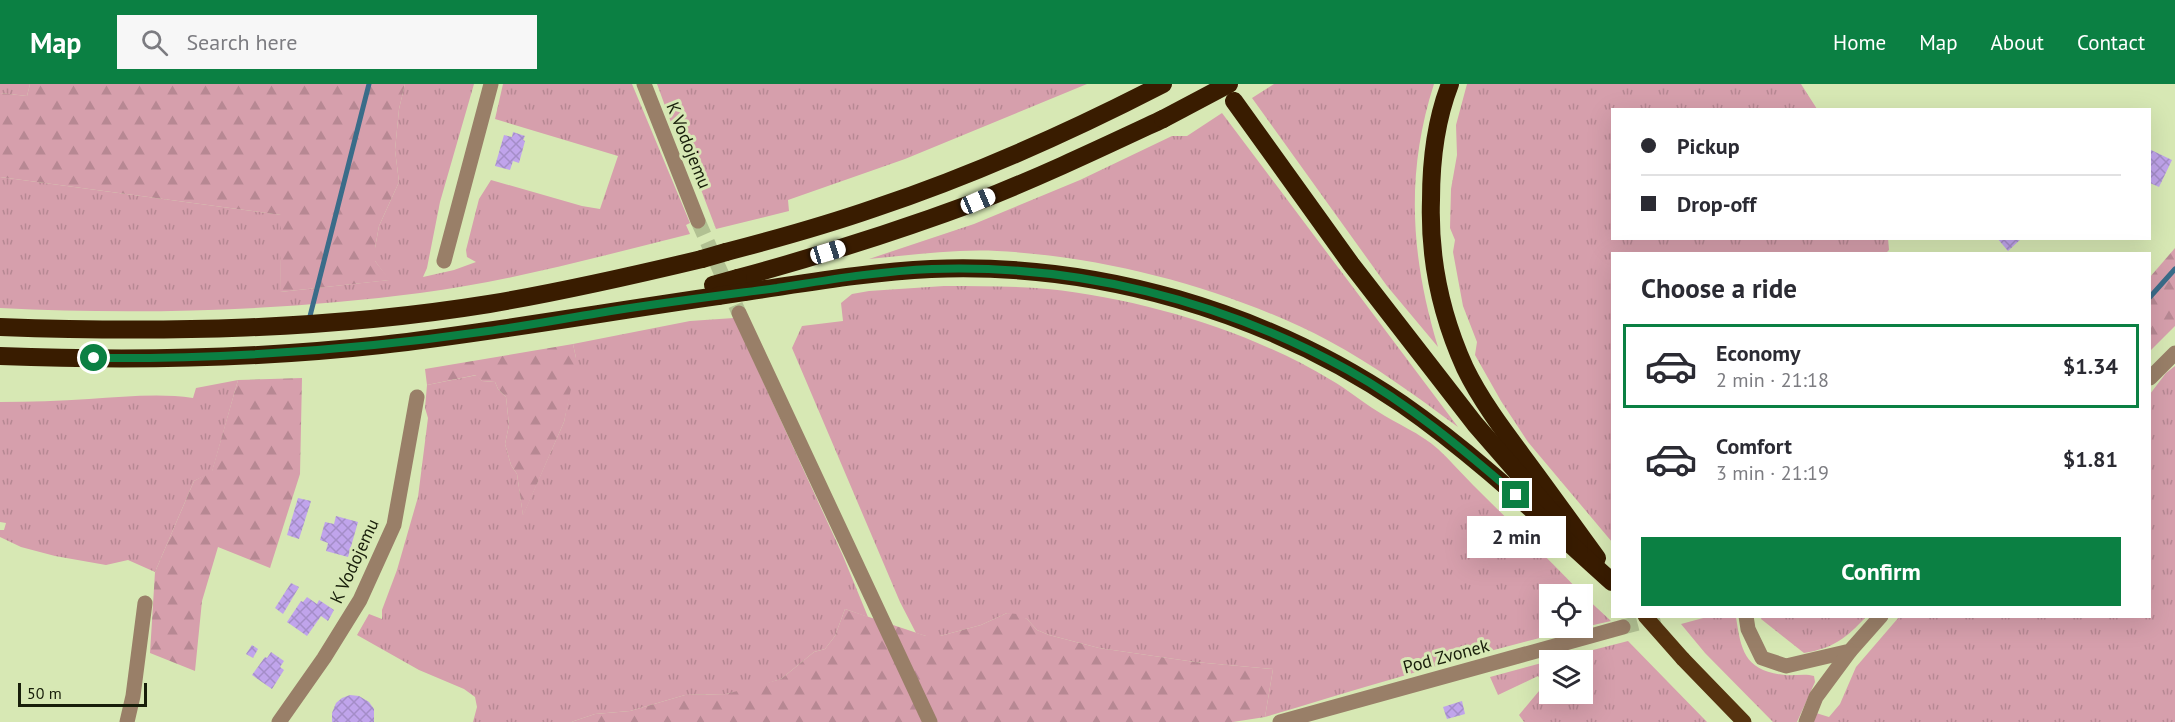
<!DOCTYPE html>
<meta charset="utf-8">
<style>
body{margin:0;font-family:"PT Sans",sans-serif;background:#f7f7f7;color:#2b2b33;height:100vh;display:flex;flex-direction:column;font-size:22px;white-space:nowrap}
*{box-sizing:border-box;margin:0}
p{font-size:20px;color:#7c7c81}
.icon{flex:none;width:33px;height:33px;fill:none;stroke:currentColor;stroke-width:2;stroke-linecap:round;stroke-linejoin:round}
.map{position:relative;flex:1;overflow:hidden}
.details{position:absolute;left:1611px;top:168px;width:540px;height:366px;display:flex;flex-direction:column;background:#fff;border-radius:0px;box-shadow:0 6px 24px #0002}
.details>*{flex:none}
.hud{position:absolute;left:1611px;top:24px;width:540px;height:132px;border-radius:0px;box-shadow:0 6px 24px #0002;display:grid;align-content:center;height:132px;padding:0 30px;background:#fff}
.tools{position:absolute;left:1539px;top:500px;display:grid;gap:12px}
.tools a{display:grid;place-items:center;width:54px;height:54px;border-radius:0px;background:#fff;box-shadow:0 6px 24px #0002;font-size:30px}
.scale{position:absolute;left:18px;bottom:15px;width:129px;box-sizing:border-box;padding-left:6px;border:3px solid #181e0a;border-top:0;font-size:16px;line-height:21px;white-space:nowrap;color:#181e0a;-webkit-text-stroke:4px #d7e8b4;paint-order:stroke}
.end{position:absolute;width:27px;height:27px;margin:-14px;border:8px solid #0b8043;background:#fff;box-shadow:0 0 0 3px #fff}
.from{border-radius:50%}
.bubble{position:absolute;height:42px;border-radius:0px;background:#fff;box-shadow:0 6px 24px #0002;font-size:20px;font-weight:600;line-height:42px;text-align:center}
.car{position:absolute;width:18px;height:36px;margin:-18px -9px;border-radius:8px;box-shadow:0 0 4px 2px #0007;background:linear-gradient(#fff 24%,#345 0 40%,#fff 0 76%,#345 0 86%,#fff 0)}
.hud b{display:flex;align-items:center;gap:21px;height:57px;font-size:22px}
.hud b+b{border-top:2px solid #e1e1e2}
.hud i{width:15px;height:15px;background:#2b2b33}
ul{padding:0;list-style:none}
li{display:flex;align-items:center;gap:18px;height:84px;margin:0 12px 9px;padding:0 18px;border:3px solid transparent;border-radius:0px}
li div{flex:1}
li b{display:block;font-size:22px}
li em{font-style:normal;font-weight:600}
li.on{border-color:#0b8043}
li>.icon{width:54px;height:54px;stroke-width:1.5}
h2{padding:0 30px;font-size:27px;line-height:72px}
.primary-button{display:flex;gap:12px;margin-top:auto;padding:12px 30px}
.primary-button a{flex:1;height:69px;border-radius:0px;background:#0b8043;color:#fff;font-size:24px;font-weight:600;line-height:69px;text-align:center}
header{display:flex;align-items:center;gap:36px;box-sizing:border-box;height:84px;padding:0 30px;background:#0b8043;color:#fff}
header strong{font-size:28px}
nav{display:flex;gap:33px;margin-inline-start:auto;font-size:21px}
.search{width:420px;height:54px;background:#f7f7f7;display:flex;align-items:center;gap:15px;box-sizing:border-box;padding:0 21px;border-radius:0px;color:#7c7c81;font-size:22px}
.map>svg:first-child{display:block}
.grass{fill:url(#grass-tufts)}
.forest{fill:url(#forest-firs)}
.lines{fill:none;stroke-linecap:round;stroke-linejoin:round}
.stream{stroke:#3a6c89;stroke-width:5}
.building{fill:url(#building-cross-hatch)}
.minor-tunnel{stroke:#b1c092;stroke-width:15;stroke-dasharray:15 8;stroke-linecap:butt}
.minor{stroke:#997f68;stroke-width:15}
.major{stroke:#56330f;stroke-width:15}
.highway{stroke:#391c00;stroke-width:18}
.major-bridge{stroke:#56330f;stroke-width:15}
.highway-bridge{stroke:#391c00;stroke-width:18}
.route{stroke:#0b8043;stroke-width:8}
.labels{text-anchor:middle;dominant-baseline:central;stroke-width:6;stroke-linejoin:round;paint-order:stroke}
.street-label{font-size:18px;fill:#181e0a;stroke:#d7e8b4}
</style>
<header>
<strong>Map</strong>
<div class="search"><svg class="icon" aria-label="search" viewBox="0 0 24 24"><circle cx="10" cy="10" r="6"/><path d="M15 15l6 6"/></svg>Search here</div>
<nav><a>Home</a><a>Map</a><a>About</a><a>Contact</a></nav>
</header>
<div class="map">
<svg width="2175" height="638" viewBox="0 0 2175 638">
<defs>
<pattern id="grass-tufts" width="24" height="20" patternUnits="userSpaceOnUse" patternTransform="scale(1.5)"><rect width="24" height="20" fill="#d69fac"/><path d="M3 7l-1-3M5 7V3M7 7l1-3M15 17l-1-3M17 17v-4M19 17l1-3" fill="none" stroke="#b78893"/></pattern>
<pattern id="forest-firs" width="22" height="20" patternUnits="userSpaceOnUse" patternTransform="scale(1.5)"><rect width="22" height="20" fill="#d69fac"/><path d="M5 1l3.5 6h-7zM16 11l3.5 6h-7z" fill="#b78893"/></pattern>
<pattern id="building-cross-hatch" width="8" height="8" patternUnits="userSpaceOnUse" patternTransform="scale(1.5)"><rect width="8" height="8" fill="#c0a4eb"/><path d="M0 0l8 8M0 8l8-8" fill="none" stroke="#a48dc8"/></pattern>
</defs>
<rect width="100%" height="100%" fill="#d7e8b4"/>
<g class="grass">
<path d="M0 0H30L27 12 0 9Z"/>
<path d="M405 0H474L440 118 427 184 423 193 454 186 476 178 467 173 466 166 479 115 491 96 582 122 600 125 618 72 495 35 503 0H632L690 139 686 141 690 150C601 172 512 197 420 209 282 227 140 231 0 224V93L282 131 280 208 389 196 375 177V164L379 142 399 98 395 66 399 25Z"/>
<path d="M657 0H1087L905 75 788 116 789 127 716 145 684 61 672 41Z"/>
<path d="M1274 0H1434C1405 90 1411 174 1438 263L1387 202 1252 14Z"/>
<path d="M1467 0H1801L1817 25 1612 26V154H1888L1889 166 1885 170H1612V458L1528 358 1501 317 1475 271 1477 258 1463 222 1453 168 1455 156 1450 144 1451 105 1457 71 1456 41Z"/>
<path d="M1222 29 1458 343C1416 312 1374 281 1329 257 1233 206 1105 172 997 167 955 165 911 171 869 175L974 140 1080 96 1172 52H1187Z"/>
<path d="M944 202C979 202 1013 202 1048 205 1143 215 1250 247 1331 296 1347 305 1361 317 1377 327 1397 340 1420 349 1438 365 1450 376 1461 389 1473 401 1509 437 1546 472 1582 510H1550V543H1582L1583 511 1611 537C1494 563 1380 599 1265 633L1273 585 1195 578 1099 564 1049 551 1037 546 1027 535 1007 529 981 541 940 552H926L916 549 900 518 792 264 802 242 843 237 841 219 852 210 869 207Z"/>
<path d="M734 234 843 472 868 533 845 525 835 552 825 565 814 568 781 595 753 604 726 610 685 611 630 627 595 630 571 638H473L477 623 475 613 464 605 419 586 357 551 369 530 382 535V526L397 486 418 413 428 334 425 324 427 301 477 291 482 297 495 298 498 305 506 313 509 341 505 360 511 381 517 390 523 431 564 338 576 274 573 260 690 237Z"/>
<path d="M2175 282V638H1812L1816 629 1829 633 1840 620 1856 583 1899 533 2150 532V310L2166 289Z"/>
<path d="M238 296 212 388 194 397 155 488 128 476 106 481 55 472 21 463 0 453V446H4L6 439 0 438V318C30 318 60 317 89 315 124 313 159 309 193 314L196 304Z"/>
<path d="M1762 532H1866V533C1846 554 1834 564 1804 569L1761 535Z"/>
<path d="M1707 533H1736C1741 567 1745 587 1785 591 1795 592 1805 589 1814 592L1815 598 1797 638H1773L1705 569 1681 540Z"/>
<path d="M1628 557 1707 638H1524L1519 631 1544 601 1538 592 1498 611 1490 593 1549 577 1550 609H1582V576H1554Z"/>
</g>
<g class="forest">
<path d="M30 0H405L399 25 395 66 399 98 379 142 375 164V177L390 196 280 208 281 131 0 93V9L27 12Z"/>
<path d="M2175 164V242L2150 267V193Z"/>
<path d="M573 260 576 274V281L564 338 523 432 517 390 511 381 505 360 509 341 506 313 498 305 495 298 482 297 476 291 427 301 425 285Z"/>
<path d="M302 294 300 390 270 484 218 463 202 517 195 587 150 569 155 488 194 397 212 387 238 296Z"/>
<path d="M845 525 926 552H940L981 541 1007 529 1017 530 1027 535 1037 546 1049 551 1099 564 1195 578 1273 585 1265 633 1233 638H571L595 630 630 627 685 611 726 610 781 595 814 568 825 565 835 552Z"/>
</g>
<g class="lines">
<g class="stream">
<path d="M2150 213 2175 185"/>
<path d="M309 236 369 0"/>
</g>
</g>
<g class="building">
<path d="M513 48 525 52 523 56 525 57 519 79 513 77 510 86 495 82 504 51 512 53Z"/>
<path d="M2151 66 2172 76 2159 103 2150 99Z"/>
<path d="M1997 154H2022L2008 167Z"/>
<path d="M298 414 311 417 299 455 287 451Z"/>
<path d="M336 432 358 438 348 473 326 467 328 459 320 456 325 438 334 440Z"/>
<path d="M291 499 299 503 283 530 275 524Z"/>
<path d="M307 513 317 520 319 516 334 526 328 537 321 532 307 552 287 538 301 517 303 518Z"/>
<path d="M252 561 258 565 253 574 246 570Z"/>
<path d="M271 568 284 577 280 583 284 586 272 605 252 591 265 573 267 574Z"/>
<path d="M350 611 359 612 369 618 374 625V638H332V629L336 619 342 614Z"/>
<path d="M1462 617 1465 630 1447 635 1443 623Z"/>
</g>
<g class="lines">
<g class="minor-tunnel">
<path d="M698 137 739 229"/>
<path d="M1623 543 1666 532"/>
</g>
<g class="minor">
<path d="M644 0 698 137"/>
<path d="M444 177 491 0"/>
<path d="M739 229 930 638"/>
<path d="M2150 294 2175 269"/>
<path d="M1746 532 1748 545 1762 574 1786 582 1850 567 1881 532"/>
<path d="M127 638 133 612 145 519"/>
<path d="M279 638 324 574 360 516 394 441 417 313"/>
<path d="M1280 638 1623 543"/>
<path d="M1806 638 1816 613 1850 567"/>
</g>
<path class="major" d="M1683 575 1744 638"/>
<g class="highway">
<path d="M1450 0C1436 36 1431 78 1431 116 1429 174 1441 231 1465 284 1482 319 1507 351 1530 382 1553 413 1575 444 1597 474"/>
<path d="M1234 17 1351 180 1475 340 1562 440"/>
<path d="M726 168C776 155 826 141 875 124 974 91 1070 48 1163 0"/>
<path d="M738 194C819 172 898 147 976 118 1040 93 1101 64 1163 35"/>
<path d="M744 208C806 199 868 188 931 185 1097 178 1265 227 1402 320 1477 372 1544 437 1612 498"/>
<path d="M0 243C163 249 328 246 489 220 560 208 631 192 702 175"/>
<path d="M0 272C127 277 255 275 381 261 494 248 606 228 718 212"/>
</g>
<path class="major-bridge" d="M1645 532 1683 575"/>
<g class="highway-bridge">
<path d="M1163 35 1229 0"/>
<path d="M702 175 726 168"/>
<path d="M713 201 738 194"/>
<path d="M718 212 744 208"/>
</g>
</g>
<g class="lines">
<path class="route" d="M94 274C226 275 357 266 488 247 525 242 562 235 599 229 658 219 717 212 777 204 828 196 880 187 932 185 1077 180 1221 216 1348 286 1409 320 1464 366 1516 411"/>
</g>
<g class="labels">
<g class="street-label">
<text transform="translate(689 61) rotate(68)">K Vodojemu</text>
<text transform="translate(354 477) rotate(-65)">K Vodojemu</text>
<text transform="translate(1446 572) rotate(-15)">Pod Zvonek</text>
</g>
</g>
</svg>
<div class="tools">
<a><svg class="icon" aria-label="locate" viewBox="0 0 24 24"><circle cx="12" cy="12" r="6"/><path d="M12 2v4M12 18v4M2 12h4M18 12h4"/></svg></a>
<a><svg class="icon" aria-label="layers" viewBox="0 0 24 24"><path d="M12 4l9 5-9 5-9-5zM3 14l9 5 9-5"/></svg></a>
</div>
<div class="scale">50 m</div>
<i class="end from" style="left:94px;top:274px"></i>
<i class="end" style="left:1516px;top:411px"></i>
<div class="bubble" style="left:1467px;top:432px;width:99px">2 min</div>
<i class="car" style="left:978px;top:117px;rotate:67deg"></i>
<i class="car" style="left:828px;top:168px;rotate:73deg"></i>
<div class="hud">
<b><i class="from"></i>Pickup</b>
<b><i></i>Drop-off</b>
</div>
<section class="details">
<h2>Choose a ride</h2>
<ul>
<li class="on"><svg class="icon" aria-label="car" viewBox="0 0 24 24"><path d="M5 17H2v-5l4-1 3-4h7l3 4 3 1v5h-3M9 17h6M6 11h13"/><circle cx="7" cy="17" r="2"/><circle cx="17" cy="17" r="2"/></svg><div><b>Economy</b><p>2 min · 21:18</p></div><em>$1.34</em></li>
<li><svg class="icon" aria-label="car" viewBox="0 0 24 24"><path d="M5 17H2v-5l4-1 3-4h7l3 4 3 1v5h-3M9 17h6M6 11h13"/><circle cx="7" cy="17" r="2"/><circle cx="17" cy="17" r="2"/></svg><div><b>Comfort</b><p>3 min · 21:19</p></div><em>$1.81</em></li>
</ul>
<div class="primary-button"><a>Confirm</a></div>
</section>
</div>
